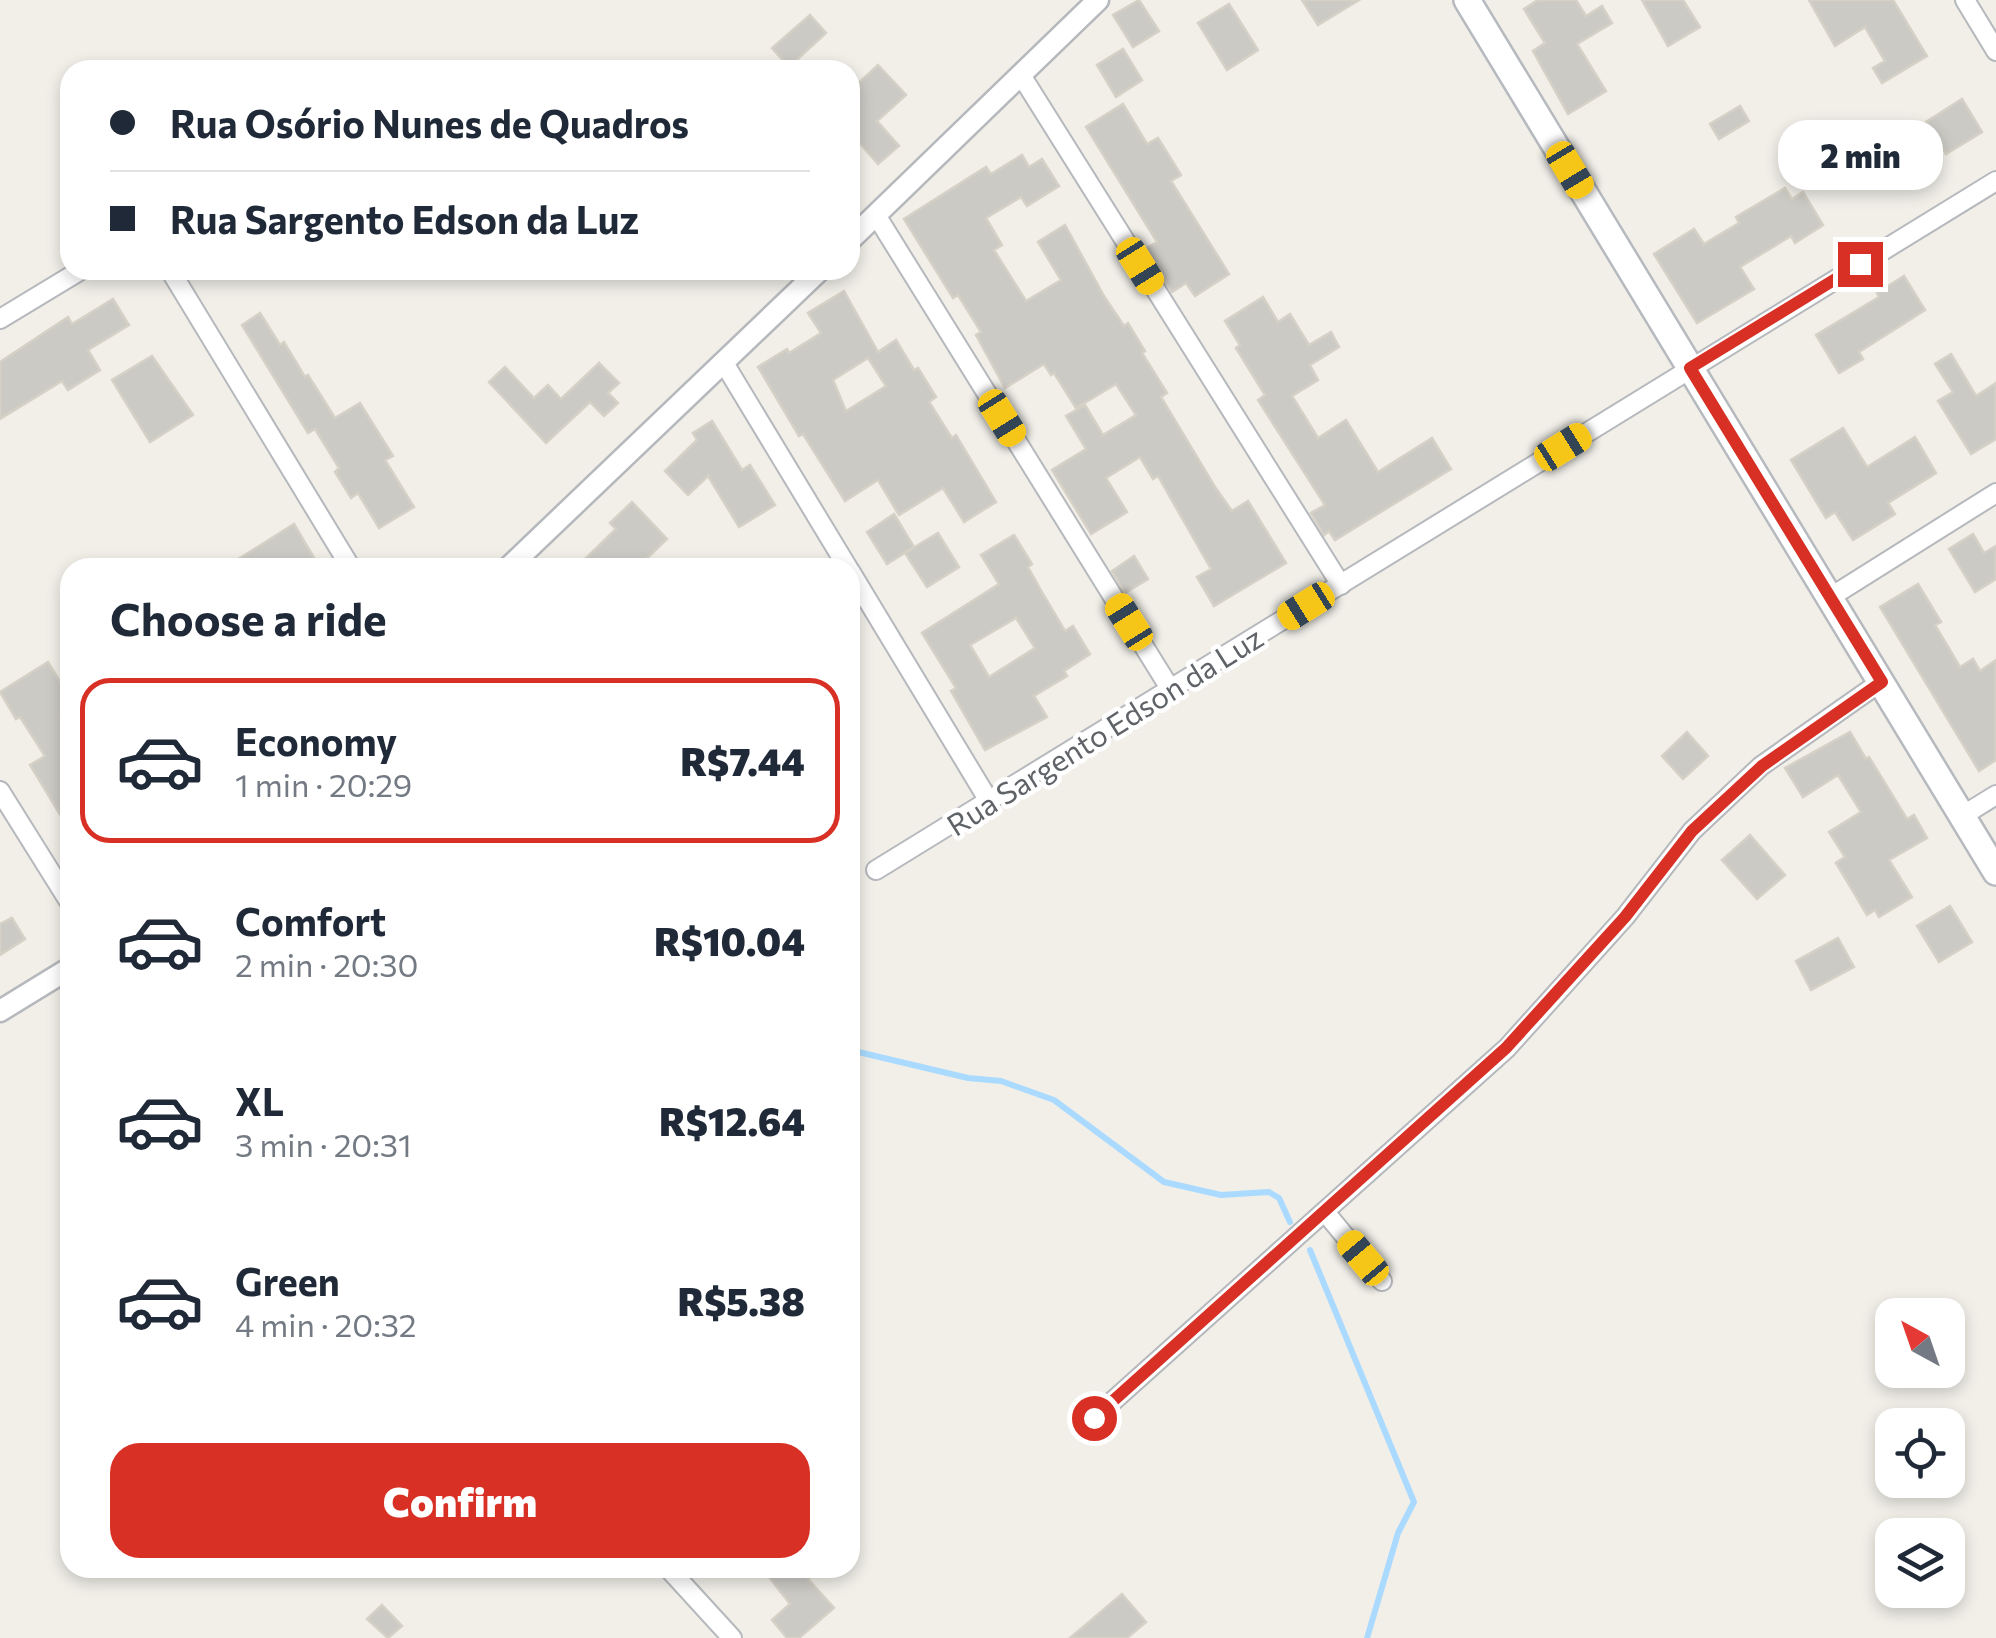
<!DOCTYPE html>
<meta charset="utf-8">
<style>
body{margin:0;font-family:Commissioner,sans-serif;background:#f6f6f7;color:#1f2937;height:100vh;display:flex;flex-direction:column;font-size:38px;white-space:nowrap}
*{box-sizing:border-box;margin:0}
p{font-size:32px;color:#747a83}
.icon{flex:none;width:55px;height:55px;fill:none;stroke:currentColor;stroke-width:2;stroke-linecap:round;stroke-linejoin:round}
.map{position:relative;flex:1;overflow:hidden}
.panel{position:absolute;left:60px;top:558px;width:800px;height:1020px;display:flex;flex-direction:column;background:#fff;border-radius:30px;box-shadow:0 5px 15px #0003}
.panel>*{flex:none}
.guide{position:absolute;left:60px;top:60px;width:800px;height:220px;border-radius:30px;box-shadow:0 5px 15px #0003;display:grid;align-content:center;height:220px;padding:0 50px;background:#fff}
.needle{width:65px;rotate:320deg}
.tools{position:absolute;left:1875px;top:1298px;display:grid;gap:20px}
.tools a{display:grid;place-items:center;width:90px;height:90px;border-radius:20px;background:#fff;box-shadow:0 5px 15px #0003;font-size:50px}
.end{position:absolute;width:45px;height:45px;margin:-22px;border:12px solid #d93025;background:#fff;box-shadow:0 0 0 5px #fff}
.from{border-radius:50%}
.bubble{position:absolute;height:70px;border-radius:30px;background:#fff;box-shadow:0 5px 15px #0003;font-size:32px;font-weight:800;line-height:70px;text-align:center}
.car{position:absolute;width:30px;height:60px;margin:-30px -15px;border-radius:12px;box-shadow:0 0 8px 2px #0007;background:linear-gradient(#f5c518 24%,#345 0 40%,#f5c518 0 76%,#345 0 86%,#f5c518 0)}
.guide b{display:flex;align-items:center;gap:35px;height:95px;font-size:38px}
.guide b+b{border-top:2px solid #e0e1e3}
.guide i{width:25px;height:25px;background:#1f2937}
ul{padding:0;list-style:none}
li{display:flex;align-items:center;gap:30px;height:165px;margin:0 20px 15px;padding:0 30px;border:5px solid transparent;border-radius:30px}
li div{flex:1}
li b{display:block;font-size:38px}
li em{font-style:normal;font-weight:800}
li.on{border-color:#d93025}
li>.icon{width:90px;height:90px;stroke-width:1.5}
h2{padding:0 50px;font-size:45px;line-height:120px}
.primary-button{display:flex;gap:20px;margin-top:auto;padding:20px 50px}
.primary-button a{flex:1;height:115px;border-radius:30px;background:#d93025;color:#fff;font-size:40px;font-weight:800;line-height:115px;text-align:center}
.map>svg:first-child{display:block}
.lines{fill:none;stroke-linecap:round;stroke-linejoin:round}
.stream{stroke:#aadaff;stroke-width:6}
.building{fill:#cccac5;stroke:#d6d1c6;stroke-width:2.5;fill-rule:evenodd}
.minor-casing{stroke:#b5b8bc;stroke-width:22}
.tertiary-casing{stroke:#b5b8bc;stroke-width:25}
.secondary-casing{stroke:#b6babf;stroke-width:30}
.minor{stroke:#fff;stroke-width:18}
.tertiary{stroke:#fff;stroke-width:20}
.secondary{stroke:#fff;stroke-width:25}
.route{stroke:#d93025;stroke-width:12}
.labels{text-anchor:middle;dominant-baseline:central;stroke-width:9;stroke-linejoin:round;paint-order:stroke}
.street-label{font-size:30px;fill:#5f6368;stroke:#fff}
</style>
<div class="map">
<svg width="1996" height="1638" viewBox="0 0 1996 1638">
<rect width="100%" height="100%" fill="#f1efe8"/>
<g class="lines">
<g class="stream">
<path d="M850 1050 968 1078 1001 1081 1054 1100 1164 1182 1221 1195 1269 1192 1279 1198 1290 1222"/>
<path d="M1310 1250 1414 1502 1398 1533 1367 1638"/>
</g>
</g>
<g class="building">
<path d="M1139 0 1159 31 1133 47 1113 15Z"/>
<path d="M1302 0H1359L1318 25Z"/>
<path d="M1538 0H1576L1586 16 1602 6 1612 23 1577 44 1606 91 1568 114 1533 51 1545 43 1524 9Z"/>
<path d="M1642 0H1683L1700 27 1668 46Z"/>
<path d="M1809 0H1893L1927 56 1882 83 1873 68 1885 61 1865 27 1835 46Z"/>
<path d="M1229 4 1258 50 1227 70 1198 23Z"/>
<path d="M810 15 826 33 789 67 772 48Z"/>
<path d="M1123 49 1142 80 1116 97 1097 65Z"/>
<path d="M878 65 906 95 877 121 899 146 878 164 850 132V91Z"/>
<path d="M1962 99 1982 132 1946 154 1926 122Z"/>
<path d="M1123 104 1147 144 1158 138 1181 175 1171 181 1229 274 1195 296 1186 283 1172 292 1145 249 1157 242 1086 127Z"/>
<path d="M1740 106 1749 121 1719 139 1710 124Z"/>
<path d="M1022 155 1029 167 1042 159 1059 186 1027 206 1021 197 986 218 1002 245 994 250 1026 301 1061 280 1038 242 1065 225 1104 296 1124 326 1128 323 1145 351 1142 353 1167 393 1161 397 1215 487 1232 511 1248 501 1286 563 1214 606 1197 577 1211 569 1158 476 1153 479 1140 457 1106 478 1127 512 1091 534 1052 470 1086 449 1066 416 1085 405 1103 435 1136 415 1116 384 1076 408 1054 373 1051 375 1044 364 1005 388 976 335 981 332 958 295 953 298 904 219 986 167 991 174Z"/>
<path d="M1785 188 1792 199 1803 192 1823 225 1795 243 1791 236 1740 267 1754 289 1697 323 1654 254 1694 229 1704 244 1739 223 1736 217Z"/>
<path d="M1904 276 1925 310 1859 352 1863 359 1839 373 1816 335 1879 297 1877 293Z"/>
<path d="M844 291 878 352 896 340 914 370 918 368 936 397 929 402 952 438 956 435 996 502 964 522 943 488 899 515 878 480 845 501 803 434 799 436 758 367 787 349 789 353 821 333 808 313ZM868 358 886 386 846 411 833 380Z"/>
<path d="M1263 297 1278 322 1290 314 1309 345 1331 332 1339 347 1310 365 1318 380 1292 396 1318 438 1346 420 1378 472 1432 438 1451 469 1335 540 1329 531 1324 535 1311 513 1325 505 1258 400 1265 395 1236 348 1240 345 1225 321Z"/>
<path d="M113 299 129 325 88 350 100 370 68 390 62 381 0 419V362L68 317 72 324Z"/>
<path d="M260 313 280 345 284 342 305 377 308 375 335 418 360 403 393 456 385 460 414 507 379 528 358 493 351 498 335 472 339 468 315 429 308 433 242 325Z"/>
<path d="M1951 354 1976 396 1996 383V439L1971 454 1938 401 1953 392 1935 364Z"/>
<path d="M152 356 193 415 150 442 112 380Z"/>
<path d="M599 363 619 383 608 393 618 403 604 416 590 402 546 443 489 382 505 367 534 398 548 385 561 399Z"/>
<path d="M712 421 742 470 750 465 775 505 739 527 708 476 688 495 665 471 697 440 693 433Z"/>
<path d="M1843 428 1867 467 1915 437 1936 473 1888 503 1895 514 1853 540 1835 512 1826 518 1791 460Z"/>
<path d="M632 502 667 539 637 568H593L585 559 616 529 610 523Z"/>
<path d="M894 514 914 547 887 564 867 532Z"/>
<path d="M294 524 320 568H224Z"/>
<path d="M938 533 959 567 927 587 905 553Z"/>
<path d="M1973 534 1984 553 1996 546V579L1975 592 1949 549Z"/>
<path d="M1014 535 1032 564 1028 567 1043 594 1065 631 1073 626 1090 654 1064 671 1067 676 1034 696 1047 717 985 750 951 691 956 688 922 633 999 584 981 555ZM1016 618 1035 648 989 677 970 645Z"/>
<path d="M1134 556 1148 579 1125 593 1112 571Z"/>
<path d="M1918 584 1941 622 1935 625 1960 667 1973 659 1980 671 1996 660V760L1979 771 1880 607Z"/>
<path d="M48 662 70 698V712L60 718 70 734V831L30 765 45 756 20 717 16 719 0 692Z"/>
<path d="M1687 732 1708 756 1683 779 1662 756Z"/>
<path d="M1850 732 1866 759 1869 757 1907 819 1914 815 1927 838 1889 860 1912 897 1879 917 1875 910 1867 915 1836 863 1845 857 1829 832 1861 812 1838 775 1803 797 1785 768Z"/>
<path d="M1750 835 1785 875 1757 899 1722 860Z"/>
<path d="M1950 906 1972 942 1939 962 1917 926Z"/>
<path d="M12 918 25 939 0 955V924Z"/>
<path d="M1838 938 1854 967 1811 990 1796 961Z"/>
<path d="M762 1568H823L808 1579 834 1608 799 1638H787L772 1620 790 1604Z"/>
<path d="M1122 1594 1146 1622 1127 1638H1070Z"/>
<path d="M382 1605 402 1626 388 1638 367 1619Z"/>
</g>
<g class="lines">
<defs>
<g id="minor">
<path d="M1965 0 1996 51"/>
<path d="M1021 75 1341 585"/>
<path d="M876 215 1171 690"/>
<path d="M170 270 351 568"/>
<path d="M0 319 81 270"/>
<path d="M724 363 848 568"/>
<path d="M850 571 989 801"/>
<path d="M1829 598 1996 493"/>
<path d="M0 791 70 903"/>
<path d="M1962 816 1996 795"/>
<path d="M876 870 1996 181"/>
<path d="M1325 1212 1382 1281"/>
<path d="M1094 1418 1507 1048 1625 917 1692 831 1761 766 1882 681"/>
<path d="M668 1568 732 1638"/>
</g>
<g id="tertiary">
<path d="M850 240 1098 0"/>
<path d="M508 568 820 270"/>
<path d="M0 1011 70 968"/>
</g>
<path id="secondary" d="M1467 0 1996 872"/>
</defs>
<use href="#minor" class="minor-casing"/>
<use href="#tertiary" class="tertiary-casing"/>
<use href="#secondary" class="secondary-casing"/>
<use href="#minor" class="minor"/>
<use href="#tertiary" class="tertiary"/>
<use href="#secondary" class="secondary"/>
</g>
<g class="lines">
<path class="route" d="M1094 1418 1506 1048 1625 917 1692 831 1762 766 1882 682 1690 368 1860 264"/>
</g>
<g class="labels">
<g class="street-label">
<text transform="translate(1104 730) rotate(-32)">Rua Sargento Edson da Luz</text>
</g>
</g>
</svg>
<div class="tools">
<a><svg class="needle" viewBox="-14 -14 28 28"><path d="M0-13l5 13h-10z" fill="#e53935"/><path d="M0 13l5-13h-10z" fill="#747a83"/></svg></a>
<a><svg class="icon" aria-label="locate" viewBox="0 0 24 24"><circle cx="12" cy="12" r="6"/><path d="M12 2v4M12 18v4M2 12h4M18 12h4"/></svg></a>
<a><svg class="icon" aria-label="layers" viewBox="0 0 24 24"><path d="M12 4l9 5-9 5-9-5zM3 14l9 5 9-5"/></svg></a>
</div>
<i class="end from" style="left:1094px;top:1418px"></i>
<i class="end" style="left:1860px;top:264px"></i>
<div class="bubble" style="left:1778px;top:120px;width:165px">2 min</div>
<i class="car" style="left:1570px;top:170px;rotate:149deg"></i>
<i class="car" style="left:1140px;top:266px;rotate:148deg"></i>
<i class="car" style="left:1002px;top:418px;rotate:148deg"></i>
<i class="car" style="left:1563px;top:447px;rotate:58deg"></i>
<i class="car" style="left:1306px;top:606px;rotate:238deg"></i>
<i class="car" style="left:1129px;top:622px;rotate:328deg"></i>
<i class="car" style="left:1363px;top:1258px;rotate:320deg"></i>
<div class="guide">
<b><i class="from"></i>Rua Osório Nunes de Quadros</b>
<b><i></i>Rua Sargento Edson da Luz</b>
</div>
<section class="panel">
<h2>Choose a ride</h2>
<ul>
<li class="on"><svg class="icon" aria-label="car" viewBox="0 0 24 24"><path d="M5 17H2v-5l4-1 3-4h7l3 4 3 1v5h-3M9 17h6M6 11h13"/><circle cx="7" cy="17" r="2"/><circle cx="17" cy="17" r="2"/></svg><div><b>Economy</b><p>1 min · 20:29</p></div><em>R$7.44</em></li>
<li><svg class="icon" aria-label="car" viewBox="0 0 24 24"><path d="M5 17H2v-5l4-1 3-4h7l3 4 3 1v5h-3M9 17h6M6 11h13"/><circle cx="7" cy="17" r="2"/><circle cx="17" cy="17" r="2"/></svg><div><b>Comfort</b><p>2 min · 20:30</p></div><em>R$10.04</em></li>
<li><svg class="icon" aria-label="car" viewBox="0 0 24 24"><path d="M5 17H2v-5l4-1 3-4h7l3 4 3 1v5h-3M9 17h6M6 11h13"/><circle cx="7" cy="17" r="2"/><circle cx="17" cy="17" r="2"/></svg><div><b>XL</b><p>3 min · 20:31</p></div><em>R$12.64</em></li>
<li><svg class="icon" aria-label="car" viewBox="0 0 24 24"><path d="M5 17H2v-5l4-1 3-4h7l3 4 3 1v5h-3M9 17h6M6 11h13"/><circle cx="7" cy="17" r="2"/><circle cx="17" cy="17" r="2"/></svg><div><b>Green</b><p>4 min · 20:32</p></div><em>R$5.38</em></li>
</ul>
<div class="primary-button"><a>Confirm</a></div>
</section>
</div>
